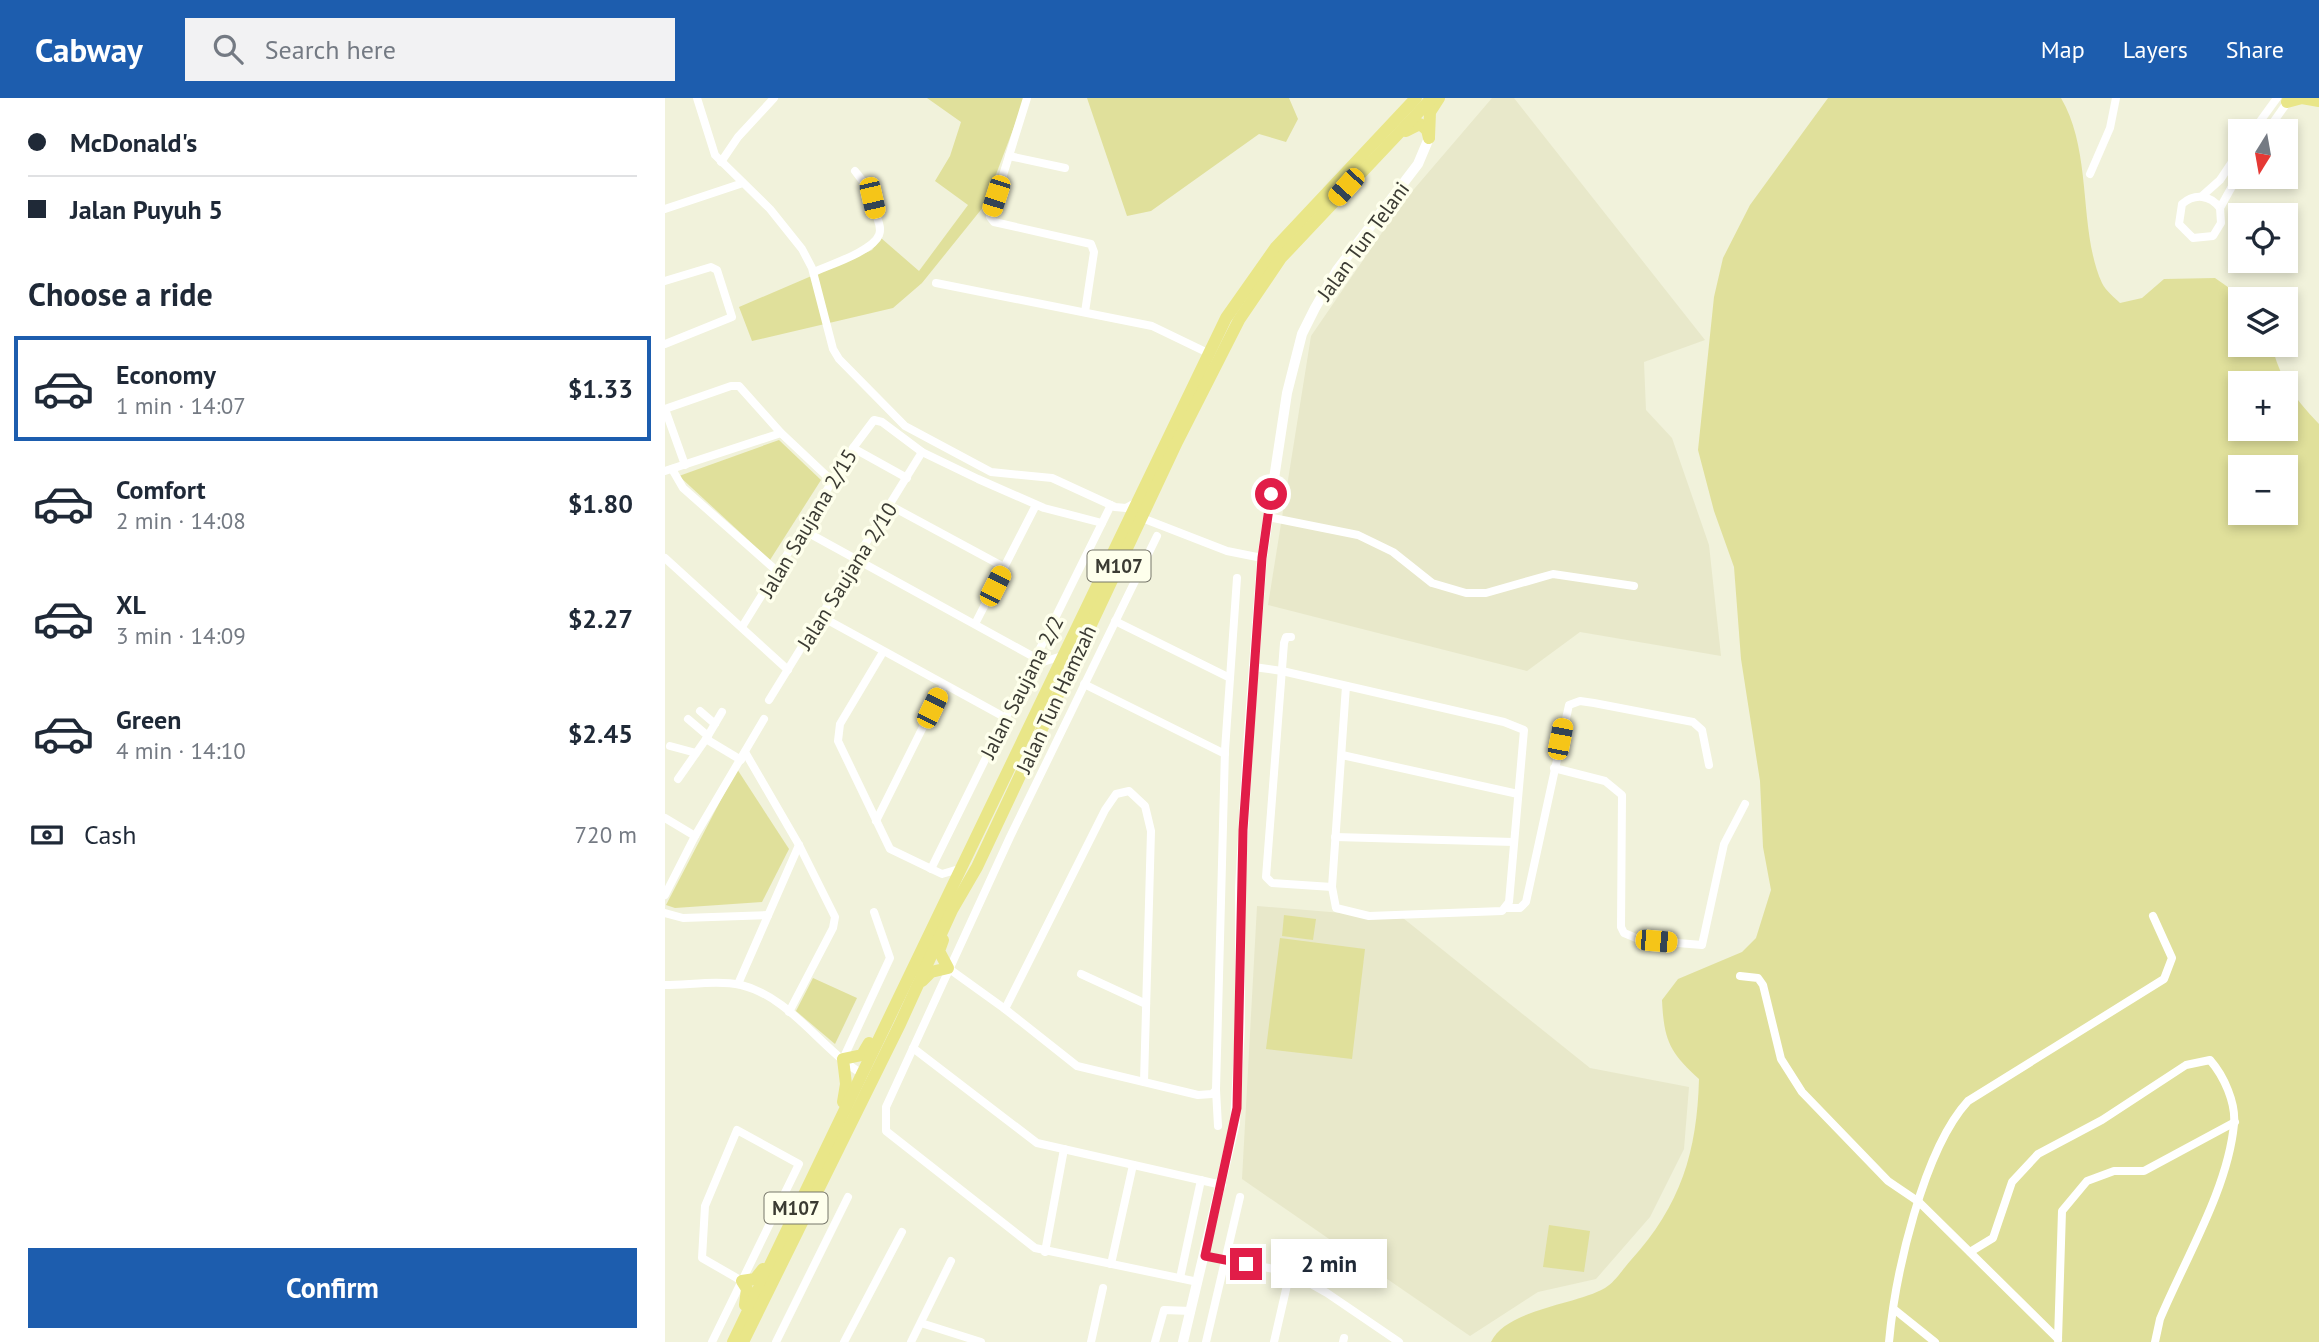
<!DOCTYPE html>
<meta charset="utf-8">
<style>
body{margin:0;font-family:"PT Sans",sans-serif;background:#f2f2f3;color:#1f2937;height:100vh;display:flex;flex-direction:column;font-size:26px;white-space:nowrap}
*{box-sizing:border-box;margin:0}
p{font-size:23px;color:#747a83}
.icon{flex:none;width:38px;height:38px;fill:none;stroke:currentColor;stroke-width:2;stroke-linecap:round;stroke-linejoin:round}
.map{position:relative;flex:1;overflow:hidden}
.panel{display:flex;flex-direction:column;background:#fff;width:665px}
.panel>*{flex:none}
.guide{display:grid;align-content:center;height:154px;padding:0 28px;background:#fff}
.needle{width:46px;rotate:191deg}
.tools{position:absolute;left:1563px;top:21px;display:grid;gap:14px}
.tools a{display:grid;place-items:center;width:70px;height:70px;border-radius:0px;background:#fff;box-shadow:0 4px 10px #0003;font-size:35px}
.end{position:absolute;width:32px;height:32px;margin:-16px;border:9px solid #e11d48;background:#fff;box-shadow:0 0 0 4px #fff}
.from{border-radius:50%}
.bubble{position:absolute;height:49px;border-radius:0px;background:#fff;box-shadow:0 4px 10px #0003;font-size:23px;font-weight:700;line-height:49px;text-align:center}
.car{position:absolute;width:21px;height:42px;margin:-21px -10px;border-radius:9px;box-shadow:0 0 5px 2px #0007;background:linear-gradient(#f5c518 24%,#345 0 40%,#f5c518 0 76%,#345 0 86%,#f5c518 0)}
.guide b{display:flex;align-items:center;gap:24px;height:66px;font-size:26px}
.guide b+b{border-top:2px solid #e0e1e3}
.guide i{width:18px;height:18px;background:#1f2937}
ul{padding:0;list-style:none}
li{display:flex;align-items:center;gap:21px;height:105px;margin:0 14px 10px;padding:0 14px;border:4px solid transparent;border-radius:0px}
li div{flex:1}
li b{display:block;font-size:26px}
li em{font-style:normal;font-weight:700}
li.on{border-color:#1d5dae}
li>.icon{width:63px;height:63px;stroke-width:1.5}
h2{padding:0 28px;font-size:32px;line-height:84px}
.pay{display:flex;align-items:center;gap:18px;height:77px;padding:0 28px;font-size:26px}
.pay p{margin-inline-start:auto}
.cta{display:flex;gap:14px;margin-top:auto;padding:14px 28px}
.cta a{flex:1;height:80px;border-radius:0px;background:#1d5dae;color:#fff;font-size:28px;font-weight:700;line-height:80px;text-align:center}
header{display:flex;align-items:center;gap:42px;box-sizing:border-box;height:98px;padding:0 35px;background:#1d5dae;color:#fff}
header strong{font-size:33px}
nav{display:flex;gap:38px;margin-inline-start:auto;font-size:24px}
.search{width:490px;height:63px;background:#f2f2f3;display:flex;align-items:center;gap:18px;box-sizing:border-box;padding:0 24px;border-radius:0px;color:#747a83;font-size:26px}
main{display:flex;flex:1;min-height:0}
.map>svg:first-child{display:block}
.built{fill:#e8e8ca}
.green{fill:#e0e09b;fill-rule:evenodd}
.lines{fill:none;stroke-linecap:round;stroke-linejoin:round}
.minor{stroke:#fff;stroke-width:8}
.tertiary{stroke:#fff;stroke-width:10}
.primary{stroke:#e9e688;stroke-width:12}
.route{stroke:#e11d48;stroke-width:9}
.labels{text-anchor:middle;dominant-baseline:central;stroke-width:7;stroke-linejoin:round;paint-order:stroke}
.shield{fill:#feffec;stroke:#76766a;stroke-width:2}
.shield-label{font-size:19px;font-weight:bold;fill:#3b3b33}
.street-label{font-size:21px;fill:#3b3b33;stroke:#feffec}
</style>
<header>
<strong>Cabway</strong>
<div class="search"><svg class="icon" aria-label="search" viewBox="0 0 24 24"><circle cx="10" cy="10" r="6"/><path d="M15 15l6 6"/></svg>Search here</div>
<nav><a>Map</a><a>Layers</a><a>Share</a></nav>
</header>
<main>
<section class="panel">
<div class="guide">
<b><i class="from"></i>McDonald's</b>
<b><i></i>Jalan Puyuh 5</b>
</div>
<h2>Choose a ride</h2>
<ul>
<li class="on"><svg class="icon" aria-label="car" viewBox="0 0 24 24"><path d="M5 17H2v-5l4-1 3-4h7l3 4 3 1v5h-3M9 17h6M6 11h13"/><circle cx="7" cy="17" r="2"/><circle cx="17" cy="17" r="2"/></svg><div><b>Economy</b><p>1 min · 14:07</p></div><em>$1.33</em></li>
<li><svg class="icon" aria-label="car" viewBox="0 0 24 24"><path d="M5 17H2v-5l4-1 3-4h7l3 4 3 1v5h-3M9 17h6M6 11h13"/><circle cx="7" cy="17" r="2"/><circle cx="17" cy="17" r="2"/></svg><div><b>Comfort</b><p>2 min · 14:08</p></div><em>$1.80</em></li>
<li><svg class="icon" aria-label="car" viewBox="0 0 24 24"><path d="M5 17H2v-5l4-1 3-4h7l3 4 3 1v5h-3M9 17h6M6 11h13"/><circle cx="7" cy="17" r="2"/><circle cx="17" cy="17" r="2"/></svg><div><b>XL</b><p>3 min · 14:09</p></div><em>$2.27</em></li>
<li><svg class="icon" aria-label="car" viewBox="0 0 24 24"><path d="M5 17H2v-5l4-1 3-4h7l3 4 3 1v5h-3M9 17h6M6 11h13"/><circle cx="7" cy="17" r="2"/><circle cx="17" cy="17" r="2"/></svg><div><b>Green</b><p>4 min · 14:10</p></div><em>$2.45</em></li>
</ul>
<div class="pay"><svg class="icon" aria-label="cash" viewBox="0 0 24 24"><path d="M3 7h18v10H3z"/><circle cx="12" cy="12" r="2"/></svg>Cash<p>720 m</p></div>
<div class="cta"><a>Confirm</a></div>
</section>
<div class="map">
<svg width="1654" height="1244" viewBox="0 0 1654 1244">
<rect width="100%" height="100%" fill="#f1f2db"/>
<g class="built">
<path d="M827 0H849L1040 242 979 264 981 312 1007 340 1044 447 1056 558 915 534 862 573 603 507 646 238 738 104Z"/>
<path d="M592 808 738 820 925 970 1024 989 1019 1051 985 1119 931 1181 873 1194 805 1238 577 1081Z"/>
</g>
<g class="green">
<path d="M262 0H360L319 108 257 185 228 210 87 243 74 209 207 152 216 140 254 173 303 107 270 83 285 58 296 24Z"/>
<path d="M422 0H624L633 21 621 44 594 36 486 113 462 118Z"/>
<path d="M1163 0H1396C1428 54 1413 133 1437 185 1441 193 1449 199 1455 205L1477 200 1499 181 1550 180 1580 201H1575V247H1607C1614 280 1631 302 1654 326V1244H826C841 1211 911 1207 940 1190 950 1184 958 1171 966 1162 1016 1107 1032 1054 1034 981 1004 954 999 942 997 902L1013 881 1077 854 1091 840 1106 792 1098 749 1095 683 1076 561 1069 469 1049 413 1033 352 1049 199 1058 160 1085 107ZM1575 285H1620V331H1575ZM1575 369H1620V415H1575Z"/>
<path d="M114 342 156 382 105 462 14 378Z"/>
<path d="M72 671 124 751 97 804 10 810 1 807Z"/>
<path d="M619 817 651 821 648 842 617 838Z"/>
<path d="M615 840 700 851 687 961 601 951Z"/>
<path d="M148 880 192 900 170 946 131 913Z"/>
<path d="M884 1127 925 1133 919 1174 878 1169Z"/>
</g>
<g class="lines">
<g class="minor">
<path d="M32 0 50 57 105 111 137 151 147 170 168 251 174 261 240 328 326 374 387 380 450 409 461 410 470 405"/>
<path d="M362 0 325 119 329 124 426 146 429 154 420 214"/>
<path d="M1588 33 1612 0"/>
<path d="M1602 33 1624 2"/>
<path d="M344 58 400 70"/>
<path d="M56 64 73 39 109 0"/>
<path d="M1425 76 1445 30 1451 0"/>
<path d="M1537 98 1555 82 1575 52"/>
<path d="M1555 110C1545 97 1530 95 1517 106L1514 126 1528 140 1548 138 1556 125 1555 110 1575 74"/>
<path d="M0 111 78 85"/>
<path d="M149 174C164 167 208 153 214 137 217 130 213 123 211 116 206 99 202 87 190 73"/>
<path d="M0 183 46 169 52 172 67 219 0 246"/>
<path d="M271 185 487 228 543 255"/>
<path d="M188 350 242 380"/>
<path d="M20 367 0 311 66 288H74L116 335 167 383"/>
<path d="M7 371 18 390 113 474"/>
<path d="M0 373 116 335"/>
<path d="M226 408 339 469"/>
<path d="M603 419 693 437 728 454 767 485 801 495H821L888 476 969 488"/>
<path d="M477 420 562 453 597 460"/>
<path d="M138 432 378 564 397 558"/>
<path d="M492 438 345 739 221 1009V1033L370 1150 533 1184"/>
<path d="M0 460 123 572"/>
<path d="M157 519 341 620"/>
<path d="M450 523 565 580"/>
<path d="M310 526 371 407"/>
<path d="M77 529 188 350 209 322 217 324 257 354 313 381 379 410 437 425"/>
<path d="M626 539H621L619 545 601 779 607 785 667 789"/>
<path d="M218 554 175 626 173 643 225 751 277 776 294 771"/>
<path d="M589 569 617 573 839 624 859 632 844 804 837 813 704 818 671 810 667 789 681 588"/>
<path d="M419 586 560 656"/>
<path d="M104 602 257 354"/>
<path d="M35 613 50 626"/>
<path d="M23 621 43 638"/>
<path d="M41 641 57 614"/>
<path d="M5 648 31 655"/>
<path d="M80 654 134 747 170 819 168 830 124 914"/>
<path d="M677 657 853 696"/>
<path d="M889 670 940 683 957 697 956 829 959 835 976 842 1037 847 1059 746 1080 706"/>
<path d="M13 681 41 641 76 662"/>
<path d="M0 720 30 738"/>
<path d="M211 723 279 587"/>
<path d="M670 739 849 744"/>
<path d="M266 771 446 407"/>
<path d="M0 797 30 738 99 621"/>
<path d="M841 810H855L861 804 904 607 915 603 929 605 1028 624 1037 632 1044 667"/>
<path d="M0 815 18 820 103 817"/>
<path d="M283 870 340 911 412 968 533 997 547 996 551 992 560 652 572 480"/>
<path d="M416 876 481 906"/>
<path d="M1075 878 1093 880 1098 887 1116 961 1137 994 1223 1083 1254 1104 1393 1241"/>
<path d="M73 886 134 747"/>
<path d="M0 887C24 887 53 882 76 887 126 899 156 952 199 977"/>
<path d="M340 911 440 712 451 696 464 693 480 708 486 733 479 984"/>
<path d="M248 950 372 1045 557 1087"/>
<path d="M178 961 225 860 209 814"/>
<path d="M551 992 553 1028"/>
<path d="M380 1154 399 1051"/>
<path d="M1305 1154 1328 1140 1347 1084 1373 1056 1437 1022 1521 967 1545 962C1559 978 1571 1005 1569 1026 1563 1091 1520 1161 1495 1221L1490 1244"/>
<path d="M540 1158 625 1174 662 1195 734 1244"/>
<path d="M446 1166 468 1067"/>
<path d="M515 1180 536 1082"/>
<path d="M1230 1212 1270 1244"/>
<path d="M256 1225 316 1244"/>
<path d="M1393 1242 1397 1113 1422 1083 1449 1073H1479L1570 1024"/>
<path d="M47 1244 134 1066 72 1032 40 1108 37 1160 77 1183"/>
<path d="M111 1244 183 1099"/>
<path d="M179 1244 237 1134"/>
<path d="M246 1244 286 1163"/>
<path d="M426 1244 438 1190"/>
<path d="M490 1244 499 1212 526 1213"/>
<path d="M541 1244 575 1099"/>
<path d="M609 1244 625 1174"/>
<path d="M678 1244 679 1240"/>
<path d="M1224 1244C1230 1177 1258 1052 1303 1003L1499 881 1507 860 1488 818"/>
</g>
<path class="tertiary" d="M518 1244 570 1025 575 928V790L583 648 597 460 622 295 637 236 650 210 672 172 753 66 764 40"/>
<g class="primary">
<path d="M1622 4 1637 0 1654 3"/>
<path d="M741 33 755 26 762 32 764 40"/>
<path d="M764 39 765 14 774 0"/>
<path d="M257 883 266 874 283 870 274 853 278 842"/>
<path d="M178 1004 181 986 178 961 197 957 204 945"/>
<path d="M80 1207 82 1191 77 1183 90 1181 98 1171"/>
<path d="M68 1244 561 220 611 149 751 0"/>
<path d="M78 1244 235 926 287 812 312 769 512 344 574 222 616 160 767 0"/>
</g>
</g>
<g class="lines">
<path class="route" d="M581 1166 540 1158 572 1010 578 732 597 460 606 396"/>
</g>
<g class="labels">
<g class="shield">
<rect x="422.5" y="452.5" width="63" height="31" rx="5"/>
<rect x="99.5" y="1094.5" width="63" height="31" rx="5"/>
</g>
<g class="shield-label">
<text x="454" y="468">M107</text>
<text x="131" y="1110">M107</text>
</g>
<g class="street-label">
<text transform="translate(698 143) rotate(-54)">Jalan Tun Telani</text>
<text transform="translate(143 425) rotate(-59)">Jalan Saujana 2/15</text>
<text transform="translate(182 478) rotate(-58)">Jalan Saujana 2/10</text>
<text transform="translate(357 589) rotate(-63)">Jalan Saujana 2/2</text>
<text transform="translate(391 601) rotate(-65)">Jalan Tun Hamzah</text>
</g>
</g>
</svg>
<div class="tools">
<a><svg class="needle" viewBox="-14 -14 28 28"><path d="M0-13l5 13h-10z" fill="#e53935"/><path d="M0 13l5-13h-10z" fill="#747a83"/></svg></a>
<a><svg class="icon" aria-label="locate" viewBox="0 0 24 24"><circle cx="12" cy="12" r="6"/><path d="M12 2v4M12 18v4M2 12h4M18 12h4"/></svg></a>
<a><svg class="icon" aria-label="layers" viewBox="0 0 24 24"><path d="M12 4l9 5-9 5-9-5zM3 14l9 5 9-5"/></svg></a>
<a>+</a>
<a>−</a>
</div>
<i class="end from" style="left:606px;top:396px"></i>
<i class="end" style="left:581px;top:1166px"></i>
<div class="bubble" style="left:606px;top:1141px;width:116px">2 min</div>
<i class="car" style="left:681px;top:89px;rotate:222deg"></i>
<i class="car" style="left:331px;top:98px;rotate:198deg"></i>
<i class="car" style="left:207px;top:100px;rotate:167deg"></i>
<i class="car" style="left:330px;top:488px;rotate:27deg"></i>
<i class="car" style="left:267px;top:610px;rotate:26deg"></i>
<i class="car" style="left:895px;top:641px;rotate:11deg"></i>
<i class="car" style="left:991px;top:843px;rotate:95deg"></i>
</div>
</main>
